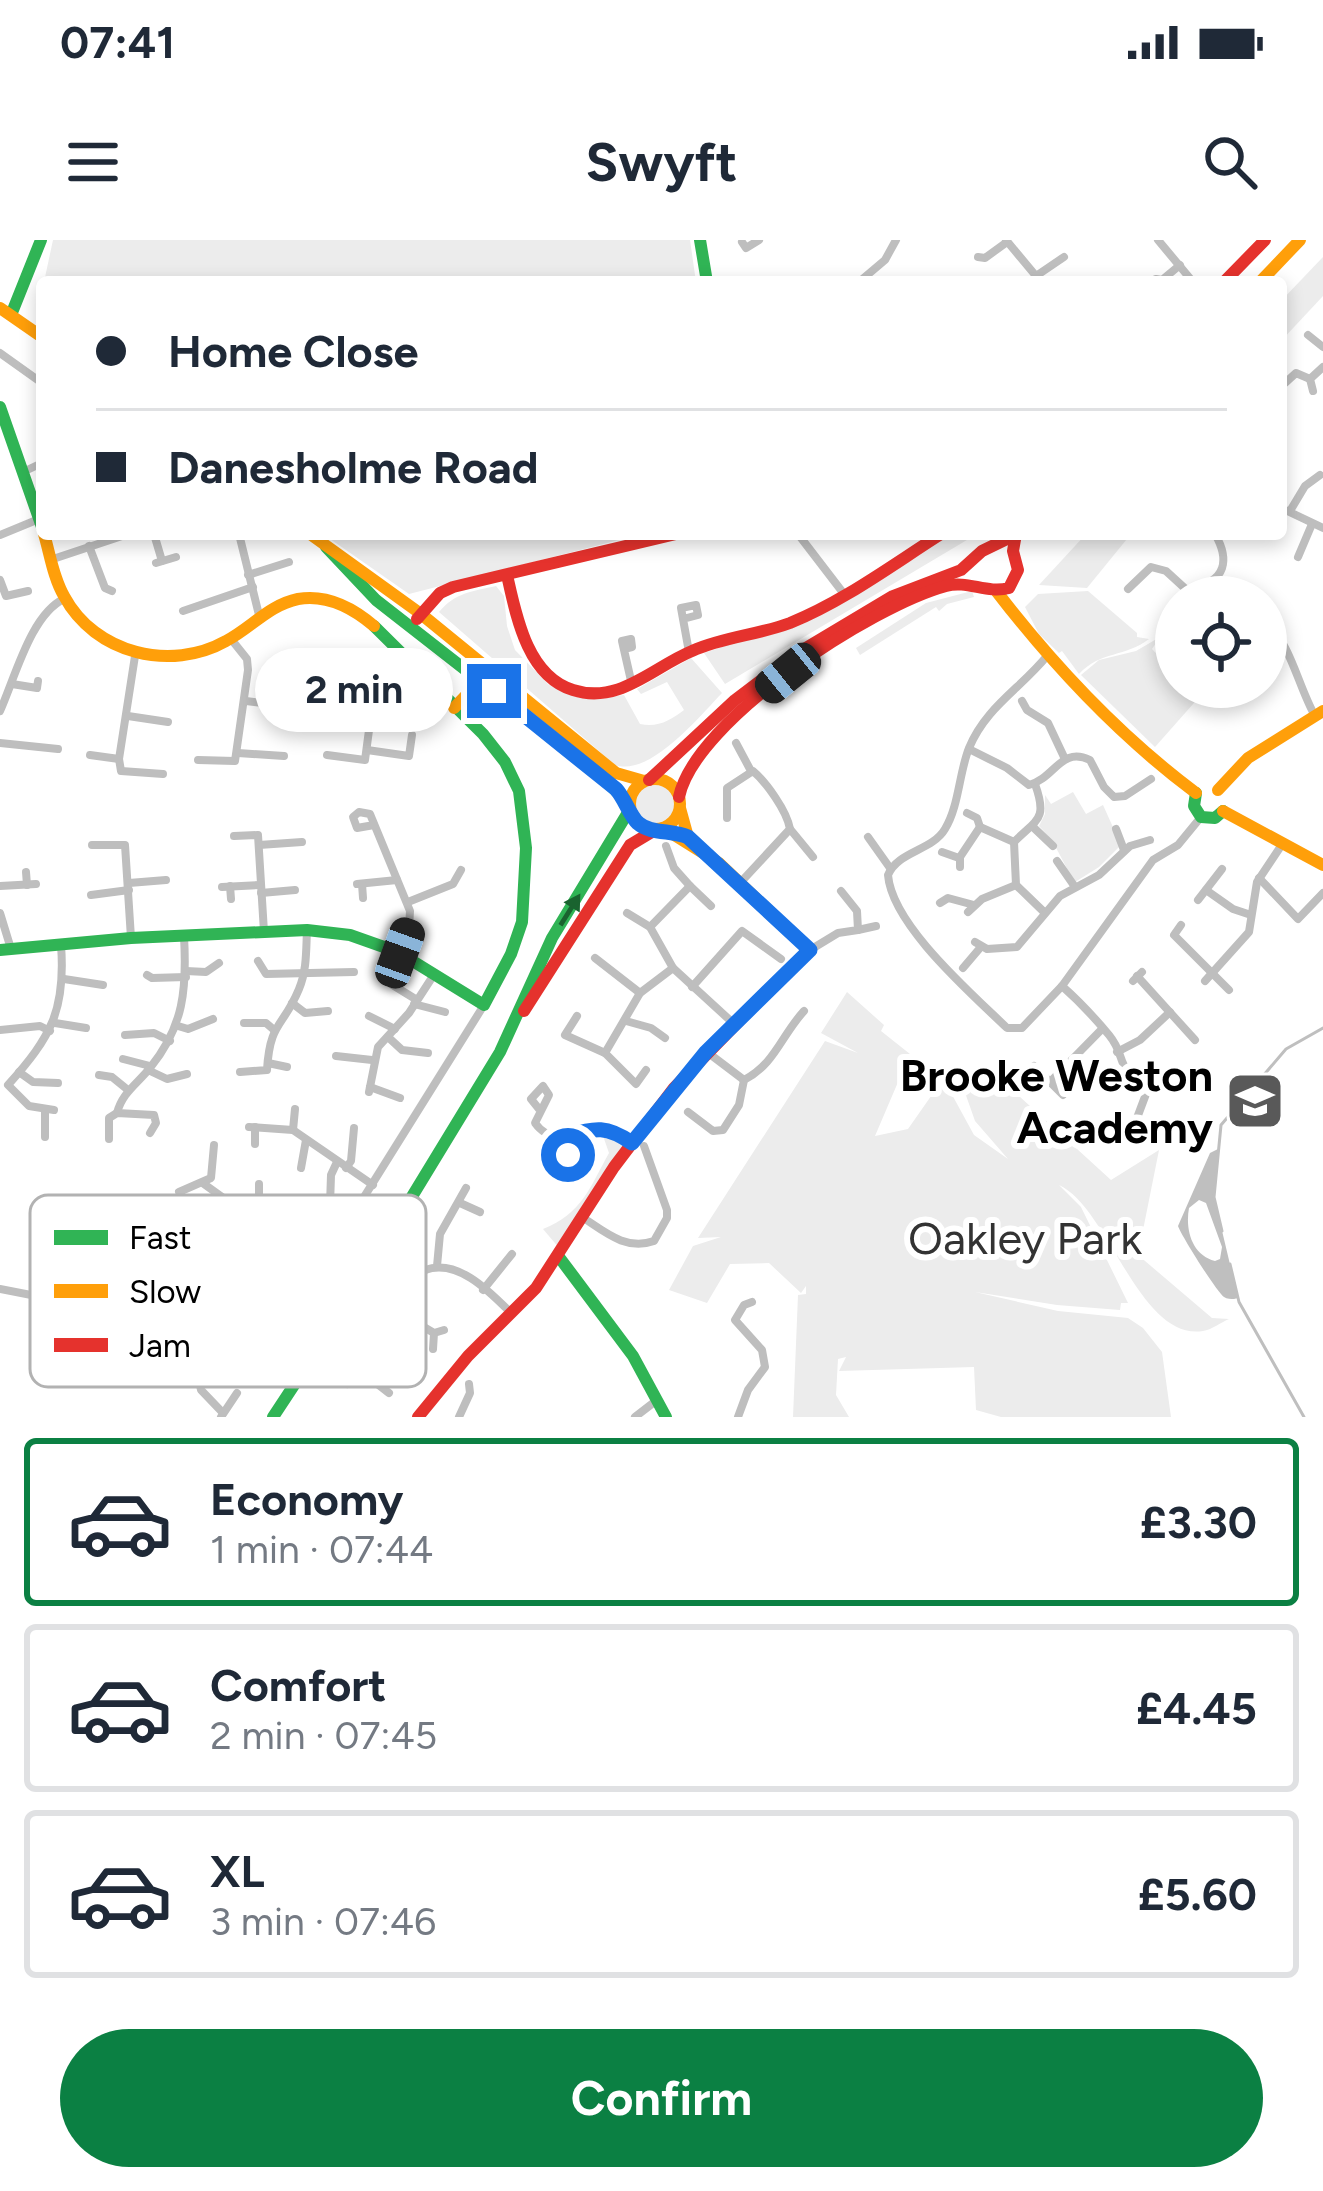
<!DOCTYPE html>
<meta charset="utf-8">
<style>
body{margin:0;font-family:Figtree,sans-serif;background:#f6f6f7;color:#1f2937;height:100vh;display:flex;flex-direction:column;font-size:45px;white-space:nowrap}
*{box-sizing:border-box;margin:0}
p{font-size:39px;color:#747a83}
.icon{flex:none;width:66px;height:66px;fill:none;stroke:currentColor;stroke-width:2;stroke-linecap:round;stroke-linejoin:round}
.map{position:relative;height:1177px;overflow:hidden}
.panel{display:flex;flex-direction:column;background:#fff;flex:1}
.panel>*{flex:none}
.guide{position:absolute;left:36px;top:36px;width:1251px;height:264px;border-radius:12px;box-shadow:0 6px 18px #0003;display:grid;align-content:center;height:264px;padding:0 60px;background:#fff}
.fabs{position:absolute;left:1155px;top:336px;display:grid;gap:24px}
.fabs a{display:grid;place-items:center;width:132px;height:132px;border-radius:50%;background:#fff;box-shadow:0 6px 18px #0003;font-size:60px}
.end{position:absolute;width:54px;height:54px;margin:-27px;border:15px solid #1a73e8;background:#fff;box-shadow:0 0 0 6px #fff}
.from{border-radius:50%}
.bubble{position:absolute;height:84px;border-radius:42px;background:#fff;box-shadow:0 6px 18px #0003;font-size:39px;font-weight:700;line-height:84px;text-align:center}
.car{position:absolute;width:36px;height:72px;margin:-36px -18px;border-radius:15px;box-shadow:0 0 9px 3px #0007;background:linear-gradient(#222 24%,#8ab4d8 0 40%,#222 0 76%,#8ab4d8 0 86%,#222 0)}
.guide b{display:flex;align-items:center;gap:42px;height:114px;font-size:45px}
.guide b+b{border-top:3px solid #e0e1e3}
.guide i{width:30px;height:30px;background:#1f2937}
ul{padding:21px 0 0;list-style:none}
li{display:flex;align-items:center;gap:36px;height:168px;margin:0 24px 18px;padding:0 36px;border:6px solid #e0e1e3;border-radius:12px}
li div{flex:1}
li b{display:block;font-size:45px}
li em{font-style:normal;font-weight:700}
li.on{border-color:#0b8043}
li>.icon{width:108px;height:108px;stroke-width:1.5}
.action{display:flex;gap:24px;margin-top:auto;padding:24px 60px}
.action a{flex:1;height:138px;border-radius:72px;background:#0b8043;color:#fff;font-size:48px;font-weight:700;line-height:138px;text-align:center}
.status{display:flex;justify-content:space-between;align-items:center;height:84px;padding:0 60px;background:#fff;direction:ltr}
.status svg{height:33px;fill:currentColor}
header{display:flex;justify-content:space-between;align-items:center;height:156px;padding:0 60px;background:#fff;font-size:54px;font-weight:700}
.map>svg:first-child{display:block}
.green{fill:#ececec}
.water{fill:#bfbfbf;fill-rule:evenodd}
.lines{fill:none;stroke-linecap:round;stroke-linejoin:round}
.stream{stroke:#bfbfbf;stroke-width:3}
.street{stroke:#bebebe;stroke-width:8}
.fast{stroke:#30b455;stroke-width:12}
.slow{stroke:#ff9f0a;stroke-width:12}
.jam{stroke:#e5322d;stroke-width:12}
.oneway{fill:#1a632f}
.route{stroke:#1a73e8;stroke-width:15}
.labels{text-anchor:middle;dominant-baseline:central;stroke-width:12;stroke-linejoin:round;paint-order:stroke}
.poi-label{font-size:45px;font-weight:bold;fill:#000;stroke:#fff;text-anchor:end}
.park-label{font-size:45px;fill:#333;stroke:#fff}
.key{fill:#fff;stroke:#b2b2b2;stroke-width:3}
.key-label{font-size:33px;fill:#000}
</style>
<div class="status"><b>07:41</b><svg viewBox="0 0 49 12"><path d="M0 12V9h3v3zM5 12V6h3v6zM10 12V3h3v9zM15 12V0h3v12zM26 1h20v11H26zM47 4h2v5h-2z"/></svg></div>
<header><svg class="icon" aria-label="menu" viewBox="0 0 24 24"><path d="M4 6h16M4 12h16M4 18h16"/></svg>Swyft<svg class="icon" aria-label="search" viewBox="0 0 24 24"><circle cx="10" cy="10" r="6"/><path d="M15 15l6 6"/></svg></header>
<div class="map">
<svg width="1323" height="1177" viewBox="0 0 1323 1177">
<rect width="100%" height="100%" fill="#fff"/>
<g class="green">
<path d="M53 0H690L696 42H44Z"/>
<path d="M1323 17V56L1281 101V61Z"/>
<path d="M323 294H642L409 354Z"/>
<path d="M947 294H977L725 444 704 413C790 385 871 341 947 294Z"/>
<path d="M1086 294H1131L1087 348 1039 345Z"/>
<path d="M496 346 504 356 507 386 515 410 549 445 593 459 624 455 640 484C658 488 671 480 684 470L667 442 641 454 637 449 691 418 722 453C699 477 650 537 615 525L439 372C454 353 473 351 496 346Z"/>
<path d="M972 351 974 357 947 364 939 371 936 367 860 415 856 408 926 363Z"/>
<path d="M1088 351 1137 393V397L1149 399C1126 417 1100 411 1079 434L1062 411 1059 413 1039 394 1025 367 1038 354Z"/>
<path d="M1160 397 1152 409 1176 435V447H1196L1201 455 1155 507 1081 435 1099 420 1136 411Z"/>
<circle cx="655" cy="564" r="22"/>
<path d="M1073 552 1086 574 1103 565 1121 605 1099 627 1075 642C1060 619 1059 606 1039 586L1045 574V555L1051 564Z"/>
<path d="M847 752 884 785 881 791 910 814 875 896 908 889 936 849 935 838 950 851 974 895 1008 919 975 881 962 844 983 823 1111 940 1159 910 1138 1015 1212 1078 1229 1079C1222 1082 1211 1090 1203 1091 1139 1101 1109 968 1059 945L1081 967 1128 1063H1121L1120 1070 1057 1065 975 1052 1058 1071 1128 1078 1143 1088 1162 1112 1171 1177H1001L976 1170 974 1127 839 1131 846 1117 838 1119 836 1155 849 1177H793L798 1055 806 1054V1046L801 1053 769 1023 730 1024 707 1063 669 1050 693 1006 721 997 698 998 825 801 858 813 821 793Z"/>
<path d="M601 890 621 900 622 908 560 1009 543 989C582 974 590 947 609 913Z"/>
</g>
<path class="water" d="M1218 909 1214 957 1238 1058 1234 1059C1231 1059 1227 1059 1224 1057 1216 1051 1181 995 1178 986L1210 913ZM1199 960 1206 963 1222 1007 1220 1019 1215 1021C1192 1015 1185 990 1189 968Z"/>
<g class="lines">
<g class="stream">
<path d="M1222 991 1214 957 1221 885 1286 809 1323 788"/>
<path d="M1230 1024 1239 1062 1304 1177"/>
</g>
<g class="street">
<path d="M1006 0 1041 42"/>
<path d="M1158 0 1193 42"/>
<path d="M742 2 746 8 759 0"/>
<path d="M978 17 985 18 1007 2"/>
<path d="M1036 36 1064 17"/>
<path d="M1156 39 1162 40 1180 25"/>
<path d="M859 42 885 20 896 0"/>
<path d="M1308 95 1323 107"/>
<path d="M0 113 42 143"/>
<path d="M1285 143 1296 133 1310 139"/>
<path d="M1313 151 1310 139 1323 127"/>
<path d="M1281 206 1282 205"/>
<path d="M25 231 42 223"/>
<path d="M1281 268 1323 288"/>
<path d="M1290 271 1305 246 1320 235"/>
<path d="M154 294 162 321"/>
<path d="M239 294 259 375"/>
<path d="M798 294 844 354"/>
<path d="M0 295 39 279"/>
<path d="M89 306 105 348 112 351"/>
<path d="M1298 317 1312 284"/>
<path d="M53 319 128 294"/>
<path d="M156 323 176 317"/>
<path d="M248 335 289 322"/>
<path d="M0 340 6 356 28 351"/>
<path d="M1128 349 1151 327 1166 331 1190 353"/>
<path d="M1187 357 1193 348C1226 341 1230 320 1215 294"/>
<path d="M183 371 253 347"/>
<path d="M1176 372V387"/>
<path d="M683 379 698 375 696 365 681 368 689 412"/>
<path d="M1266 382C1291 404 1298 446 1315 476"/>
<path d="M624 409 632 407 631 399 622 401 632 445"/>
<path d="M135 416 119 519 121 531 163 534"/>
<path d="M1047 416C1020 449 986 467 969 508 959 533 959 566 945 589 932 611 898 611 888 635 892 685 971 753 1007 788H1022L1062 746 1153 620 1178 605 1201 577"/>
<path d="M12 444 37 448 38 441"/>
<path d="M340 449 374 453"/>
<path d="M246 461 277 465"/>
<path d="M1022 461 1027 470 1048 483 1064 517"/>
<path d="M0 471C15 438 31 374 64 359"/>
<path d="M128 476 168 482"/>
<path d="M0 503 58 509"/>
<path d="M736 503 751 531"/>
<path d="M969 509 1007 528 1029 545C1055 538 1061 506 1090 520L1104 547 1114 557 1125 556 1151 539"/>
<path d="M367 510 409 516 412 495"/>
<path d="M238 513 284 516"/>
<path d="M90 515 119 519"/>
<path d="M327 515 365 520 374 453 405 419"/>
<path d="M198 520 235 521 248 430 247 419 231 399"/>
<path d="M967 573 977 578 980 587"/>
<path d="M727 578V548L753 531C766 542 787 571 790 589L740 643"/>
<path d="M374 585 357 588 353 577 359 572 370 574 410 671 409 688 400 713"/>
<path d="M1033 587 1053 606"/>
<path d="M790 589 813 617"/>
<path d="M1116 589 1124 610"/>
<path d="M234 596 258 595 264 692"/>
<path d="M868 597 890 628"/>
<path d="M1014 602 1016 645 1044 672"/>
<path d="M92 605H125L131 698"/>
<path d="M259 605 302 602"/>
<path d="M666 606 674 628 690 646"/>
<path d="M942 612 959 618"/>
<path d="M1057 621 1075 647"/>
<path d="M960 627V617L980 587 1014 602C1037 579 1048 580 1035 544"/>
<path d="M26 632 27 645"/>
<path d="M1259 638 1298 679 1323 653"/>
<path d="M129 643 166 640"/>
<path d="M357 644 397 640"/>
<path d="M362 644 363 658"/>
<path d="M0 646 36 644"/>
<path d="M230 646 231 659"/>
<path d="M222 647 260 645"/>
<path d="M1206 650 1233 669 1251 675"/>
<path d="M261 653 295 650"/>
<path d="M91 655 129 650"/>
<path d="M1198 660 1222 629"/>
<path d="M408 662 453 644 461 630"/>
<path d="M940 663 948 658 974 665"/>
<path d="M968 672 982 659 1016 645"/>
<path d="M0 673 11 709"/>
<path d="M627 673 650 687 673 728 733 783"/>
<path d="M1181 685 1174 695 1229 750"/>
<path d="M650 687 690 646 711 666"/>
<path d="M858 690 876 686"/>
<path d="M975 702 987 709 1017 707 1060 656 1099 635 1130 606 1150 600"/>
<path d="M810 710 838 693 858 690 857 671 841 651"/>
<path d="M595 718 640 753"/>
<path d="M258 721 266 734 354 732"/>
<path d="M963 728 980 708"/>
<path d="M186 731 206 732 219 723"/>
<path d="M147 735 152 738 186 737"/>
<path d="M1137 736 1195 800"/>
<path d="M64 739 103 745"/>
<path d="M1133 741 1142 732"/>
<path d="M1205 741 1249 692 1257 642 1283 603"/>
<path d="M391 744 417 760"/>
<path d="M1062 746C1079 761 1094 777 1109 795 1128 818 1113 829 1149 846L1131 894 1114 899 1092 885"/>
<path d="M692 747 742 691 781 719"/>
<path d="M292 763 305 773 328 771"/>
<path d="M414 764 445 772"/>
<path d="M369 776 395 789"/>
<path d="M577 776 565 795 605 813 636 844 646 830"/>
<path d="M626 781 651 788 665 798"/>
<path d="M55 783 86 788"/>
<path d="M244 783H266L273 789"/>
<path d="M178 786 188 789 213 779"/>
<path d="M0 790 40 786 50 791"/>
<path d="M125 795 154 793 170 801"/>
<path d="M388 797 402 810 428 813"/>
<path d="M707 812 744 840"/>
<path d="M1117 812 1140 800 1170 772"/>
<path d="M605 813 640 753 673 728"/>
<path d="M336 816 372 820"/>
<path d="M123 819 150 826"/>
<path d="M268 823 287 827"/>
<path d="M1034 826 1063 855"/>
<path d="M148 830 167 839 187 834"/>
<path d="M19 832 33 842 58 843"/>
<path d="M240 832 267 830C270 781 283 788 299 749 307 730 306 710 307 690"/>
<path d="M99 835 112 837 128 850"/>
<path d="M1050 842 1102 789"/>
<path d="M370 847 400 858"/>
<path d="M369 852 378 807 409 773 435 733"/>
<path d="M539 869 531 859 543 846 549 855 535 883C553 908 577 891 602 887L632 903"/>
<path d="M45 870V897"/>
<path d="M54 870 29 866 8 845C51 797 66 770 61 705"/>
<path d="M688 872 713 891 723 890 739 865 744 840C775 824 781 796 804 771"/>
<path d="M117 873C122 853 137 844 150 828 184 786 187 749 184 696"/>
<path d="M249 887 293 890 373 945"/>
<path d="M293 890 295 869"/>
<path d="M566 896 568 915 574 923 563 938 555 931 568 915"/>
<path d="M109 899V878L117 873 154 875 156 883 150 893"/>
<path d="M255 904V887"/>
<path d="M301 928 306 900"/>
<path d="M346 928 351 921 354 888"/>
<path d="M204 944 275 995 315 1038"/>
<path d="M179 952 211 938 214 905"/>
<path d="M460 963 480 972"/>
<path d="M330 965 331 935 337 922"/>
<path d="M582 977C605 992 626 1011 654 1001L667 978V970L644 906"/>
<path d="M252 979 259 965V944"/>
<path d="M288 1011 302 998V986"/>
<path d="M437 1026 440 994 466 948"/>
<path d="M309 1045 484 765"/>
<path d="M0 1049 154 1079 179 1090 191 1105 201 1150 223 1173"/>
<path d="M483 1050 512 1014"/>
<path d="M395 1070 434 1093 444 1090"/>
<path d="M191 1105 242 1028"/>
<path d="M433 1109 434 1093"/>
<path d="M357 1128 389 1153"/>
<path d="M347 1144 425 1030C458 1018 490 1052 512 1074"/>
<path d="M221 1177 237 1153"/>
<path d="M459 1177 470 1153 469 1144"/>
<path d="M635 1177 657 1160"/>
<path d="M738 1177 748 1150 765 1127 762 1110 735 1080 744 1065 752 1062"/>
</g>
<g class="fast">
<path d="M700 0 707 42"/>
<path d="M11 75 41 0"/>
<path d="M0 167 42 287"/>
<path d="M326 307 376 360 600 535 629 564"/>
<path d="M1196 553 1194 566 1201 577 1215 578 1223 571"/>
<path d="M0 710 131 698 307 690 350 695 398 712 484 765 511 714 522 682 526 608 519 551 505 522 483 494 374 386"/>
<path d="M559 1017 633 1116 666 1177"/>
<path d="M273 1177 335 1083 500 812 552 698 630 569"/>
</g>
<g class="slow">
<path d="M1260 42 1300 0"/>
<path d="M0 68 42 97"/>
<path d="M44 294C50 314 53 337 64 356 95 414 171 432 226 401 251 388 269 365 298 359 327 354 353 368 374 386"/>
<path d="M310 294 421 374 616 533 644 541"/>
<path d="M997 352C1054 426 1121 497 1196 553"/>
<path d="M454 468 478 443V438"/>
<circle cx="655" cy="564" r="25"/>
<path d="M1218 550 1248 518 1323 471"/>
<path d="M680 568 688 597"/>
<path d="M1223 571 1323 625"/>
<path d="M663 588 719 623 810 710 778 741"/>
</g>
<g class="jam">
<path d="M1224 42 1265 0"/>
<path d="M507 335C516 375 527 436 573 450 619 465 653 427 692 411 723 397 758 395 790 383 844 361 892 325 941 294"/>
<path d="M417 379 440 353 453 347 676 294"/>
<path d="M649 540 735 460 796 414 893 356 961 330 982 311 1015 295"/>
<path d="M679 557C695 480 872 366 946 346 967 340 987 354 1009 348L1018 330 1013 311 1016 294"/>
<path d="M524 771 630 605 655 590"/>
<path d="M418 1177 468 1116 536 1048 614 927 674 848 778 741"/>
</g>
</g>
<defs><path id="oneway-solid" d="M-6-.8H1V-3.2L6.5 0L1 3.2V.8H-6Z" transform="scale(3)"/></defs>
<use class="oneway" href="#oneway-solid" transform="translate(570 670) rotate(-58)"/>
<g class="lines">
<path class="route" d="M494 451 616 549C625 559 630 576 638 583 650 594 673 590 688 597L810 710 706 812 632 903C606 885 596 888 566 896L568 915"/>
</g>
<defs>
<symbol id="school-square" viewBox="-11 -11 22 22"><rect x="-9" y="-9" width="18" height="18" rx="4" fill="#595959" stroke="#fff"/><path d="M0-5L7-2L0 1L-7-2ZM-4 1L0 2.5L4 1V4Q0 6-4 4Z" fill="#fff"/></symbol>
</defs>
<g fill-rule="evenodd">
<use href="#school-square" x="1222" y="828" width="66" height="66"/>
</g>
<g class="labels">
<g class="poi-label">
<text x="1213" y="835">Brooke Weston<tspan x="1213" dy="52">Academy</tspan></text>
</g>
<g class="park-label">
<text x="1025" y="998">Oakley Park</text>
</g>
</g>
<rect x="30" y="955" width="396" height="192" rx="18" class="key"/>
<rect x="54" y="990" width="54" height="15" fill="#30b455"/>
<rect x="54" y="1044" width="54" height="14" fill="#ff9f0a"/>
<rect x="54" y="1098" width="54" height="14" fill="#e5322d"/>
<g class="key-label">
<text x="129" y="1009">Fast</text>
<text x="129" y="1063">Slow</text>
<text x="129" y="1117">Jam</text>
</g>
</svg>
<div class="fabs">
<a><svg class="icon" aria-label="locate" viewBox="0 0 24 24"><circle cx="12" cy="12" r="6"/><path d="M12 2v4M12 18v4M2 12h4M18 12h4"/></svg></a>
</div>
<i class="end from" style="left:568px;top:915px"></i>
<i class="end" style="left:494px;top:451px"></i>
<div class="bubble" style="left:255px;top:408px;width:198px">2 min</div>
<i class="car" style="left:788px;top:433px;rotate:231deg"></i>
<i class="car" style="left:400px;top:713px;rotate:20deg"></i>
<div class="guide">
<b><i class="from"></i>Home Close</b>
<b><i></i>Danesholme Road</b>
</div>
</div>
<section class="panel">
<ul>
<li class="on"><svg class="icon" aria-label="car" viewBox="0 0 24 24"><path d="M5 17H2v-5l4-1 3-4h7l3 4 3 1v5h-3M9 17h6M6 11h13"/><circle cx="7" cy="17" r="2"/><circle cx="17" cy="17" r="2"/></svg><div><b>Economy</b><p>1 min · 07:44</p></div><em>£3.30</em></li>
<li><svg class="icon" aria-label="car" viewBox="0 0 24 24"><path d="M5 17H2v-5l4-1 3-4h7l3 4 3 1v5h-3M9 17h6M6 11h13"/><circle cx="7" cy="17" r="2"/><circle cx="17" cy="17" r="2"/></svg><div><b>Comfort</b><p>2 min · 07:45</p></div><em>£4.45</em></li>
<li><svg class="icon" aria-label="car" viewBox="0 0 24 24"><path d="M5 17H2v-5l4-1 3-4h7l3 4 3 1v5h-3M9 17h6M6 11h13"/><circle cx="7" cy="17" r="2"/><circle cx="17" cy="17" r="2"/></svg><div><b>XL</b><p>3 min · 07:46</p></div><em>£5.60</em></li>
</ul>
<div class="action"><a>Confirm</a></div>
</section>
